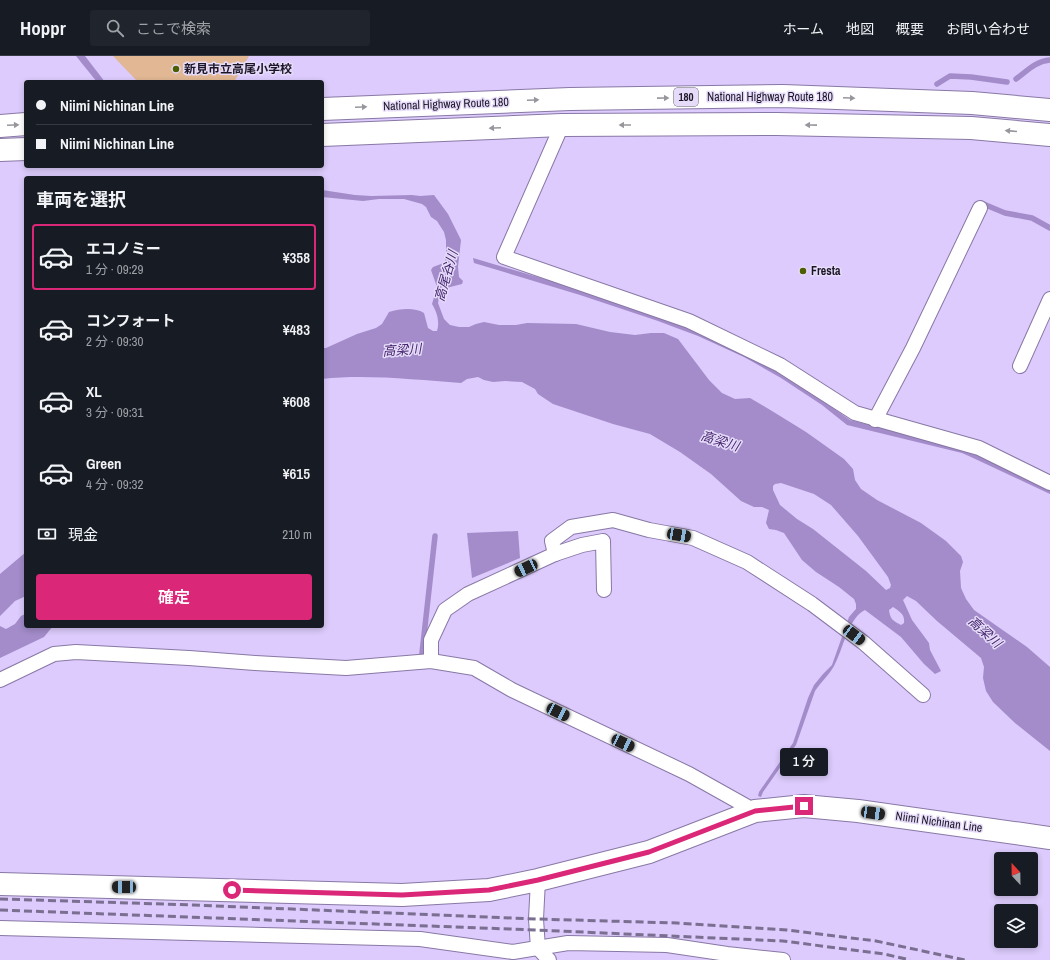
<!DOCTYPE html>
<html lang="ja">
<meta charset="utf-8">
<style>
body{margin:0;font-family:"Archivo Narrow","Noto Sans JP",sans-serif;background:#20242c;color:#f1f3f6;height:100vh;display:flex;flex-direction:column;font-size:15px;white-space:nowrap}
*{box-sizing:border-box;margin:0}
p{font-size:13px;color:#9ea1a6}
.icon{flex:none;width:22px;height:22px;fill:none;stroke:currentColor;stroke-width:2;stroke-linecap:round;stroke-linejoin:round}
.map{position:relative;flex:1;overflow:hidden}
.side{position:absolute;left:24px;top:120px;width:300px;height:452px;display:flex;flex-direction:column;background:#171b24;border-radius:4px;box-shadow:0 2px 6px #0003}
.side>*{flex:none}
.hud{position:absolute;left:24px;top:24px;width:300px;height:88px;border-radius:4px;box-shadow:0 2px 6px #0003;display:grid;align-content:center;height:88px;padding:0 12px;background:#171b24}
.needle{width:26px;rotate:338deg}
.fabs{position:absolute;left:994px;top:796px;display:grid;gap:8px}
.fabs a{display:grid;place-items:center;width:44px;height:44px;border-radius:4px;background:#171b24;box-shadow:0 2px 6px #0003;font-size:20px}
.end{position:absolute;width:18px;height:18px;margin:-9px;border:5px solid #db2777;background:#fff;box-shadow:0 0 0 2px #fff}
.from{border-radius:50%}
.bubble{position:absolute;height:28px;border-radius:4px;background:#171b24;box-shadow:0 2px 6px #0003;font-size:13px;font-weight:600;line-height:28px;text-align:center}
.car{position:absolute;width:12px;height:24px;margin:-12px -6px;border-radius:5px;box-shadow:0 0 3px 1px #0007;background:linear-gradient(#222 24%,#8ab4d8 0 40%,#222 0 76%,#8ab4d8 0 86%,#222 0)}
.hud b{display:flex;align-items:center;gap:14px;height:38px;font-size:15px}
.hud b+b{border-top:1px solid #363941}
.hud i{width:10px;height:10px;background:#f1f3f6}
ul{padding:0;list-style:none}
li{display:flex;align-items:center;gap:12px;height:66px;margin:0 8px 6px;padding:0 4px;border:2px solid transparent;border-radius:4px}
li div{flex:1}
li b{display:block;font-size:15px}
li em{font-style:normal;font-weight:600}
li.current{border-color:#db2777}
li>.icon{width:36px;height:36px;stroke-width:1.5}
h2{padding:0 12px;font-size:18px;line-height:48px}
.pay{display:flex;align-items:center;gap:10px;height:44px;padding:0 12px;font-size:15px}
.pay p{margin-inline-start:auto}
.action{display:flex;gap:8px;margin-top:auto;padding:8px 12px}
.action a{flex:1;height:46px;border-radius:4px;background:#db2777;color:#fff;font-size:16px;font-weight:600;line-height:46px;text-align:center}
header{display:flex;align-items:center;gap:24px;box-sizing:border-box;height:56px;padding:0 20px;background:#171b24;border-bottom:1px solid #363941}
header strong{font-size:19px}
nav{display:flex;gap:22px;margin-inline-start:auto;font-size:14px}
.search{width:280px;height:36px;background:#20242c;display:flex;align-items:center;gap:10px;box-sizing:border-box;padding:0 14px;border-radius:4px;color:#9ea1a6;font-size:15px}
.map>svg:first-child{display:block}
.green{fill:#e1b794}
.water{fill:#a38cc9;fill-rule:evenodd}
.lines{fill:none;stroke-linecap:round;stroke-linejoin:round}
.stream{stroke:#a38cc9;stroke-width:5.5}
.minor-casing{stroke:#8878a5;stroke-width:16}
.primary-casing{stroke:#8878a5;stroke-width:24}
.trunk-casing{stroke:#8878a5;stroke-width:24}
.minor{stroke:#fff;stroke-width:14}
.primary{stroke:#fff;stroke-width:22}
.trunk{stroke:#fff;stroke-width:22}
.rail{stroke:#7a6f90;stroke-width:3;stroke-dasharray:8 4;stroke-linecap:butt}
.oneway{fill:#98969d}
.route{stroke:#db2777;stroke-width:5}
.poi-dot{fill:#4d5e00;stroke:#e6dcfa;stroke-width:1.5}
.labels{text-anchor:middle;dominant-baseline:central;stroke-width:3;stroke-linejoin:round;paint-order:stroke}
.shield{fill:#e6dcfa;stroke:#585166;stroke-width:1}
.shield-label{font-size:11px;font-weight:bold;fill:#1b1526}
.poi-label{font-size:12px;font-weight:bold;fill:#1b1526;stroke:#e6dcfa;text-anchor:start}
.street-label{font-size:12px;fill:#1b1526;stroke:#e6dcfa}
.water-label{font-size:13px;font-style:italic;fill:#46266e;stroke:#e6dcfa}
</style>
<header>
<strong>Hoppr</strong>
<div class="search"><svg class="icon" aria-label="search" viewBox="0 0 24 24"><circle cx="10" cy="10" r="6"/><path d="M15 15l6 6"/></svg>ここで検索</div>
<nav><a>ホーム</a><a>地図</a><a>概要</a><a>お問い合わせ</a></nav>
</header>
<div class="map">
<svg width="1050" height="904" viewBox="0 0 1050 904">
<rect width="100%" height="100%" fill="#dccbfc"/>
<path class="green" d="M113 0H249L234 26H138Z"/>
<g class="water">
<path d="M76 0H85L105 26H97Z"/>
<path d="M322 134 355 139 371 140 412 139 420 140 434 139 448 158 461 184 458 211 459 221 463 225 462 228 450 231 445 233 439 242 438 247 444 263 450 269 459 271H469L476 268 484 266 499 269H516L527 267 576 268 610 276 635 279 651 277H664L678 283 709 324 722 337 735 343 750 342 772 355 806 376 844 403 853 413 855 424 861 433 877 444 921 467 946 485 961 500 963 506 960 515 961 532 966 543 974 554 1027 591 1050 611V695L1015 667 993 646 986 635 983 622 984 611 981 602 937 565 916 545 907 540 903 544 912 564 929 587 930 594 941 615 935 618 924 608 901 581 865 554C848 562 843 594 834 610 829 619 821 626 815 635L796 689 763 736 761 741 758 740 759 736 793 687 808 642 814 629 823 618 832 609 849 561 856 553V548L854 543 839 531 816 516 802 504 784 477 776 474 769 473 766 467 769 454 762 451H754L741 445 711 418 680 396 650 378 613 368 553 348 538 338 535 333 522 326 505 325 493 326 484 324 478 321 467 323 461 327C417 324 366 318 322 323V292H326L357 278 376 272 382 268 389 256C400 253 414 251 424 257L428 272 433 275H437C440 266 437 256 432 248L437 231 431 214 433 211 441 208 445 205 446 199V184L444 176 437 165 431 161 426 151 422 148 404 143H379L363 145 322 141ZM781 427 814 438 831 449 858 480 888 521 891 529 890 532 886 534 866 515 813 473 797 463 780 449 773 434V430L775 428ZM893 551C900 556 905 558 904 567L901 569C893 565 890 563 889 554Z"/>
<path d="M473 202 575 232 662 261 706 279 786 319 850 364 971 395 1050 432V438L971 401 962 397 847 369 822 349 781 322 744 301 698 280 658 265 580 239 474 207Z"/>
<path d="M518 475 520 502 472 522 467 477Z"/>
<path d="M26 496V540L15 545 0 560V518Z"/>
<path d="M25 558 26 560V570H53L44 581 0 602V570L6 573 15 568 21 560Z"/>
</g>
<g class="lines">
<g class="stream">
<path d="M1016 23C1027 15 1036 5 1050 4"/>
<path d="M937 28 950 20 971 21 1007 26"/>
<path d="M981 147 1005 157 1032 162 1050 172"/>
<path d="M422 597 435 480"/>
</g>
<defs>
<g id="minor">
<path d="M562 69 504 201 689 265 780 309 855 357 979 392 1050 427"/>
<path d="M1020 310 1050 243"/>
<path d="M875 364 913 292 980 152"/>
<path d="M555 498 552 485 571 471 613 464 649 474 693 482 747 506 812 548 864 587 923 639"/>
<path d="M431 605V584L445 554 468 538 555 498 582 489 603 485 604 534"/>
<path d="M0 624 54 598 76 596 189 602 255 607 346 612 431 605 474 612 512 634 689 718 755 755"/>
<path d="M538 824 536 863 538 892 549 904"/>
<path d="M0 872 420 883 513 896 568 887 667 889 727 898 783 904"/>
</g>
<path id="primary" d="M0 828 402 839 489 834 538 824 649 796 755 755 804 750 858 755 1050 782"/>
<g id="trunk">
<path d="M322 53 570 43 783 40 972 47 1050 54"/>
<path d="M0 70 26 68"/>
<path d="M322 79 562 69 777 68 971 72 1050 79"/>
<path d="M0 94 26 93"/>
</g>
</defs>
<use href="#minor" class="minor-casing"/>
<use href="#primary" class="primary-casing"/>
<use href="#trunk" class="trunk-casing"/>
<use href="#minor" class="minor"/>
<use href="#primary" class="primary"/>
<use href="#trunk" class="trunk"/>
<g class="rail">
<path d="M0 843 193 849 536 863 677 867 787 874 876 885 965 904"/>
<path d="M0 854 536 874 783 885 884 898 910 904"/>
</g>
</g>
<defs><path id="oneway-solid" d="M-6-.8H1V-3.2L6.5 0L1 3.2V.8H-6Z"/></defs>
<g class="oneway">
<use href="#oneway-solid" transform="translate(663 42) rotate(-1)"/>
<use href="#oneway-solid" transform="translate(849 42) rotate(2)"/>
<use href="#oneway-solid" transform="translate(533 44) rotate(-2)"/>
<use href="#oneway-solid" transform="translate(361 51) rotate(-2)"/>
<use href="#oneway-solid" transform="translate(13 69) rotate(-3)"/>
<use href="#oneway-solid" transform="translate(625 69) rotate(180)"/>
<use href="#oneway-solid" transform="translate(811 69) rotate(-179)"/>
<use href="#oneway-solid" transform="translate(495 72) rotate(178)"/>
<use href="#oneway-solid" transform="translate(1011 75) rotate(-175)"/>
</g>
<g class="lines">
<path class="route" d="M232 834 402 839 489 834 538 824 649 796 755 755 804 750"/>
</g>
<g class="poi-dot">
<circle cx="176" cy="13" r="4"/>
<circle cx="803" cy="215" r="4"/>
</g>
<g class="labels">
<rect class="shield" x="674" y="32" width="24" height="18" rx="3"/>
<g class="shield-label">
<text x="686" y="41">180</text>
</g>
<g class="poi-label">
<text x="184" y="13">新見市立高尾小学校</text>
<text x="811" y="215">Fresta</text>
</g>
<g class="street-label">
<text x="770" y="41">National Highway Route 180</text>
<text transform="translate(446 48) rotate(-2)">National Highway Route 180</text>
<text transform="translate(939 766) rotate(8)">Niimi Nichinan Line</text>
</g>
<g class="water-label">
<text transform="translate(446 220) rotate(-74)">高尾谷川</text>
<text transform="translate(402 294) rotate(-4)">高梁川</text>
<text transform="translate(720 385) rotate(17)">高梁川</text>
<text transform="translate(985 576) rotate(42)">高梁川</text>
</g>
</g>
</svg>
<div class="fabs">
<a><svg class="needle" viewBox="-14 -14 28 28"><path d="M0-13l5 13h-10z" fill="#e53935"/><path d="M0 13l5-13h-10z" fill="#9ea1a6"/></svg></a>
<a><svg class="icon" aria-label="layers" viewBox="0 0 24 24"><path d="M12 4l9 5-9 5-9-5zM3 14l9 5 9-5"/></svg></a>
</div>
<i class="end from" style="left:232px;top:834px"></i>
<i class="end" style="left:804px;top:750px"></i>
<div class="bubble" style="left:780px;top:692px;width:48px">1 分</div>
<i class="car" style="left:679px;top:479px;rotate:100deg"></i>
<i class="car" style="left:526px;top:512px;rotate:245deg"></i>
<i class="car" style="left:854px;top:579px;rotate:127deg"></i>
<i class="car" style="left:558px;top:656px;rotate:116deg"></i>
<i class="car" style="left:623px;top:687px;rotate:115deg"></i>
<i class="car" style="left:873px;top:757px;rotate:98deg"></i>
<i class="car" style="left:124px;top:831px;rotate:271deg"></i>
<div class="hud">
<b><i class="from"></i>Niimi Nichinan Line</b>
<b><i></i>Niimi Nichinan Line</b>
</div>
<section class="side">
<h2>車両を選択</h2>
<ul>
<li class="current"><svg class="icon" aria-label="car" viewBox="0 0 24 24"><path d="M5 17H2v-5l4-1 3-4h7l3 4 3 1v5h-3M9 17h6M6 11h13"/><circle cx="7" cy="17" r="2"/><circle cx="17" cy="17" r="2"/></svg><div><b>エコノミー</b><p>1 分 · 09:29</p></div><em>¥358</em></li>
<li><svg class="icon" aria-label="car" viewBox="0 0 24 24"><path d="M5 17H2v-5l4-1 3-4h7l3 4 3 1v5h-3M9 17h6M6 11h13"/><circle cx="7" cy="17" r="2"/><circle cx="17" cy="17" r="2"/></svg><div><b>コンフォート</b><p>2 分 · 09:30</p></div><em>¥483</em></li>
<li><svg class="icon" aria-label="car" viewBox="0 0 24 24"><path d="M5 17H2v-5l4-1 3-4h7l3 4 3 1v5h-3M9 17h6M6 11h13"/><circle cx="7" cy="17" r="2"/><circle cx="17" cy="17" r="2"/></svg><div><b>XL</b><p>3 分 · 09:31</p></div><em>¥608</em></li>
<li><svg class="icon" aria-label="car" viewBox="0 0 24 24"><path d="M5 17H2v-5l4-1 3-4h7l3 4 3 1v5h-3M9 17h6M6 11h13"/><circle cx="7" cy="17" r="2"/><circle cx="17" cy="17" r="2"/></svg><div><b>Green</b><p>4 分 · 09:32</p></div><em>¥615</em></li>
</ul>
<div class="pay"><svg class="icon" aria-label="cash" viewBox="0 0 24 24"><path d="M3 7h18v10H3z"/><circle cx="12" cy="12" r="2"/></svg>現金<p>210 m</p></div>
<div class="action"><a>確定</a></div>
</section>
</div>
